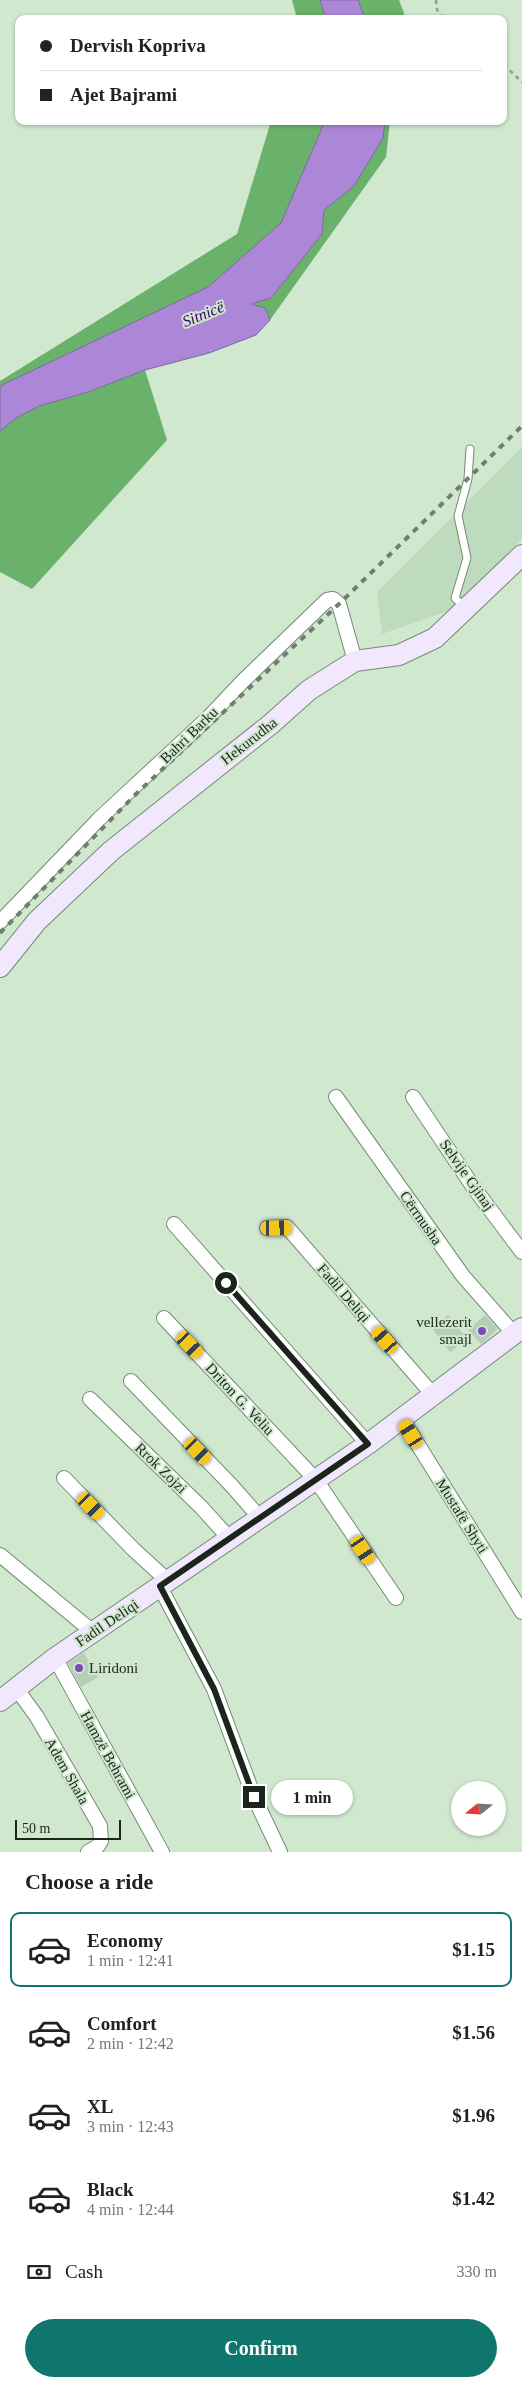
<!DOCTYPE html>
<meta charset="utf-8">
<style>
body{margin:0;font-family:Georgia,serif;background:#f2f2f2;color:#222;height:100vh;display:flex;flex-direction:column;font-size:19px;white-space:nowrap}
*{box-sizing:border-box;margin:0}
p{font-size:16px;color:#767676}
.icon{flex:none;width:28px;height:28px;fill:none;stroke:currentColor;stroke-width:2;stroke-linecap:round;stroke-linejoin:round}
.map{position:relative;height:1852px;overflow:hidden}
.sheet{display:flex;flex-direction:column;background:#fff;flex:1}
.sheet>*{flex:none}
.banner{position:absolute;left:15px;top:15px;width:492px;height:110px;border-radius:10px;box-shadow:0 1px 4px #0004;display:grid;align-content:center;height:110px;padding:0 25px;background:#fff}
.needle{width:32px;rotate:252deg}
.buttons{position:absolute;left:451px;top:1781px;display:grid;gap:10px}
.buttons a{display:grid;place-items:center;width:55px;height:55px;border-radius:50%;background:#fff;box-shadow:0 1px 4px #0004;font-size:25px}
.scale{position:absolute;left:15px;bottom:12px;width:106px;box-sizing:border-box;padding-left:5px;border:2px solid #1c251c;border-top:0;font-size:14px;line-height:18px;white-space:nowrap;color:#1c251c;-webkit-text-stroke:4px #cfe8ce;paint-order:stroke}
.end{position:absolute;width:22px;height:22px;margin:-11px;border:6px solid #1c251c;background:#fff;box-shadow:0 0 0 2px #fff}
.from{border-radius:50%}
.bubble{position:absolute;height:35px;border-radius:18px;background:#fff;box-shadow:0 1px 4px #0004;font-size:16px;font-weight:700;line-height:35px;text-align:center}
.car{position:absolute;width:15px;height:30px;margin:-15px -8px;border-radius:6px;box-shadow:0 0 4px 1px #0007;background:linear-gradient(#f5c518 24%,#345 0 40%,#f5c518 0 76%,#345 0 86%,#f5c518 0)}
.banner b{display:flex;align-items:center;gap:18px;height:48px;font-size:19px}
.banner b+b{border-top:1px solid #e0e0e0}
.banner i{width:12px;height:12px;background:#222}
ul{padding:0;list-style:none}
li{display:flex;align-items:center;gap:15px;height:75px;margin:0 10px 8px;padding:0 15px;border:2px solid transparent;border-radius:10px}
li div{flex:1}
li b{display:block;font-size:19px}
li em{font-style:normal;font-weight:700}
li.current{border-color:#0f766e}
li>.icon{width:45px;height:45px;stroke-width:1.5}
h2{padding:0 25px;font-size:22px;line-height:60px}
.pay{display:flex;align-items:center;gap:12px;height:55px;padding:0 25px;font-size:19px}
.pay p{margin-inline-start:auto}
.cta{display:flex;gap:10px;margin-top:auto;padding:10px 25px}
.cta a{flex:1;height:58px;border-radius:30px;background:#0f766e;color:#fff;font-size:20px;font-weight:700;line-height:58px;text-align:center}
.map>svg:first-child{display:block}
.built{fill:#bedbbd}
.forest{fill:#6ab16c}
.water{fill:#ac87d8;stroke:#816aa0}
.building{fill:#b6ceb6}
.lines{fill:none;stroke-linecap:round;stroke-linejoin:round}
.lane-casing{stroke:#758b74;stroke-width:9}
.street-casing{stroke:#758b74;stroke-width:16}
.secondary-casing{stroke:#758b74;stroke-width:22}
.path{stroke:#8ea18d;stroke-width:2.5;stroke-dasharray:4 4;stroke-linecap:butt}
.lane{stroke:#fff;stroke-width:7}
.street{stroke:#fff;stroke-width:14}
.secondary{stroke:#f2e8fe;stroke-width:20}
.rail{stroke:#6f7f6e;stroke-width:4;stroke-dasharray:6 6;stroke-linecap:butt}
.route{stroke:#1c251c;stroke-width:6}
.poi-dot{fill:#8347bd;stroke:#cfe8ce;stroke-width:2}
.labels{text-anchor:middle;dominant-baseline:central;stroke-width:4;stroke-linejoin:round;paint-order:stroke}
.street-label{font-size:15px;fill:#1c251c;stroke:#cfe8ce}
.poi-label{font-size:15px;fill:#1c251c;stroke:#cfe8ce;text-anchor:end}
.water-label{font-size:16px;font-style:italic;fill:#3d0066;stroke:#cfe8ce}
</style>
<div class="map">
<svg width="522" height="1852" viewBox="0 0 522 1852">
<rect width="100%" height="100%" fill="#cfe8ce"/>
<path class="built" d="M522 447V539L454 609 382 634 377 592Z"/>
<g class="forest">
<path d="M292 0H399L404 13 403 19H297Z"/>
<path d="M271 121H390L386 157 270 320 256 335 209 353 145 370 167 440 32 589 0 572V381L237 234Z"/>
</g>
<g class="water">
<path d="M320 0H358L365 19H326Z"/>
<path d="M325 121H385L383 138 354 186 324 210 322 234 271 298 251 304 265 308 270 320 256 335 209 353 145 370 88 392 39 406 16 418 0 431V386L208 287 281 223Z"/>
</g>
<g class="building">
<path d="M448 1315 467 1339 450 1352 432 1328Z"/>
<path d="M485 1315 498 1329 481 1344 468 1330Z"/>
<path d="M84 1653 98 1677 81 1687 68 1663Z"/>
</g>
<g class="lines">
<defs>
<path id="lane" d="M464 607 455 598 467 558 458 516 468 479 470 449"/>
<g id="street">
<path d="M0 922 99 819 209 717 243 681 327 600 333 599 339 604 355 661"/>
<path d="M336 1097 463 1276 514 1334"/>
<path d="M413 1097 474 1188 522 1252"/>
<path d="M174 1224 368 1444"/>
<path d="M267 1228 287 1227 434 1396"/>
<path d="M164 1318 316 1480 396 1598"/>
<path d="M131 1381 232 1486 260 1518"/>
<path d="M90 1399 202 1508 230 1539"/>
<path d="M402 1419 522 1612"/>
<path d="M64 1478 133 1549 168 1581"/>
<path d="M0 1555 93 1632"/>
<path d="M160 1587 214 1689 254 1797 280 1852"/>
<path d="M55 1658 162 1852"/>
<path d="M16 1688 37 1717 100 1826 101 1841 98 1846 88 1852"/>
</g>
<g id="secondary">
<path d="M0 967 37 921 111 851 271 724 309 690 355 661 399 655 435 638 522 555"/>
<path d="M0 1701 55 1658 368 1444 522 1328"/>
</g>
</defs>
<use href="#lane" class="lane-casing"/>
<use href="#street" class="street-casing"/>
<use href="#secondary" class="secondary-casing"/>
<g class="path">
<path d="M436 0 437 10 444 19"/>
<path d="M504 65 522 82"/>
</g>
<use href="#lane" class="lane"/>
<use href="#street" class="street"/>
<use href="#secondary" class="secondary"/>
<path class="rail" d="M0 933 136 794 339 604 522 426"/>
</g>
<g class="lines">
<path class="route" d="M226 1283 368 1444 160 1586 214 1689 254 1797"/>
</g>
<g class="poi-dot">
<circle cx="482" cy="1331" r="5"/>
<circle cx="79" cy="1668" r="5"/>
</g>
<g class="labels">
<g class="street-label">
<text transform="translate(189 735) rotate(-44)">Bahri Barku</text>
<text transform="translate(249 741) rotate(-38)">Hekurudha</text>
<text transform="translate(467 1175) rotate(55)">Selvije Gjinaj</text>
<text transform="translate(421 1218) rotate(55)">Cërrnusha</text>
<text transform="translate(344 1293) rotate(49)">Fadil Deliqi</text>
<text transform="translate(240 1399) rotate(47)">Driton G. Veliu</text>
<text transform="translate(161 1468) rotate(44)">Rrok Zojzi</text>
<text transform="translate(462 1516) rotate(58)">Mustafë Shyti</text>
<text transform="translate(107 1623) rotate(-34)">Fadil Deliqi</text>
<text transform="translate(108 1755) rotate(61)">Hamzë Behrami</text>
<text transform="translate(67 1771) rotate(60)">Adem Shala</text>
</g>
<g class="poi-label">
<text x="472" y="1322">vellezerit<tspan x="472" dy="17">smajl</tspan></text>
<text x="89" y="1668" text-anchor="start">Liridoni</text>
</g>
<g class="water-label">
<text transform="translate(203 314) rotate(-22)">Sitnicë</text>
</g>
</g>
</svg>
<div class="buttons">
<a><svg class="needle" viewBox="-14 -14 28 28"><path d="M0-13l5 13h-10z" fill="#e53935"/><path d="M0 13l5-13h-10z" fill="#767676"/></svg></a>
</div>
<div class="scale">50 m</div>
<i class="end from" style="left:226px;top:1283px"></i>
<i class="end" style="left:254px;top:1797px"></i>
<div class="bubble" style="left:271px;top:1780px;width:82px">1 min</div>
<i class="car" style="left:277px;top:1228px;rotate:89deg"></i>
<i class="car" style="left:385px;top:1340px;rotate:319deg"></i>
<i class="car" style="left:190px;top:1345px;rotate:137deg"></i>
<i class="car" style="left:411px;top:1434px;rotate:328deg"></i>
<i class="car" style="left:198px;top:1451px;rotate:136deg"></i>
<i class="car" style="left:91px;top:1506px;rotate:136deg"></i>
<i class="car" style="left:363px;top:1550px;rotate:146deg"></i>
<div class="banner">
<b><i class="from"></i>Dervish Kopriva</b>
<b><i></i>Ajet Bajrami</b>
</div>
</div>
<section class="sheet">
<h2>Choose a ride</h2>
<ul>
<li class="current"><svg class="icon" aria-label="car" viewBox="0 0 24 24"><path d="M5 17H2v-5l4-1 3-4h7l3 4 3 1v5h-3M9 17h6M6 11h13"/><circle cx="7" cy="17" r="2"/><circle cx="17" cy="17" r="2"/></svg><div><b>Economy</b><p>1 min · 12:41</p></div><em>$1.15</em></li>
<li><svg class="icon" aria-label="car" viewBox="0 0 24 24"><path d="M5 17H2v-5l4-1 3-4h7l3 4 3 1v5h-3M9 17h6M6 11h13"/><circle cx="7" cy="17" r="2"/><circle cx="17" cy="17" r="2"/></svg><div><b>Comfort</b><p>2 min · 12:42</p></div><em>$1.56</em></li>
<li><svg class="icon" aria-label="car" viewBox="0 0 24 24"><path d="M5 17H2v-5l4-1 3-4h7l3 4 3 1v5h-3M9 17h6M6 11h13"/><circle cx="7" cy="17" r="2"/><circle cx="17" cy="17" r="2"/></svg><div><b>XL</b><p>3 min · 12:43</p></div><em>$1.96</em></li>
<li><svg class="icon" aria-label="car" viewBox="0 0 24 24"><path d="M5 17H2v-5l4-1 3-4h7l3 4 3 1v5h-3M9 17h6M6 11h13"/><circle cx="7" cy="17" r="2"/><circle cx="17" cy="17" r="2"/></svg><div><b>Black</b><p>4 min · 12:44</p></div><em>$1.42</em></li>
</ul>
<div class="pay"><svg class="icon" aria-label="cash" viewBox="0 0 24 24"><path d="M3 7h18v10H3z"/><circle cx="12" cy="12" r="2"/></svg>Cash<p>330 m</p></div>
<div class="cta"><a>Confirm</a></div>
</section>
